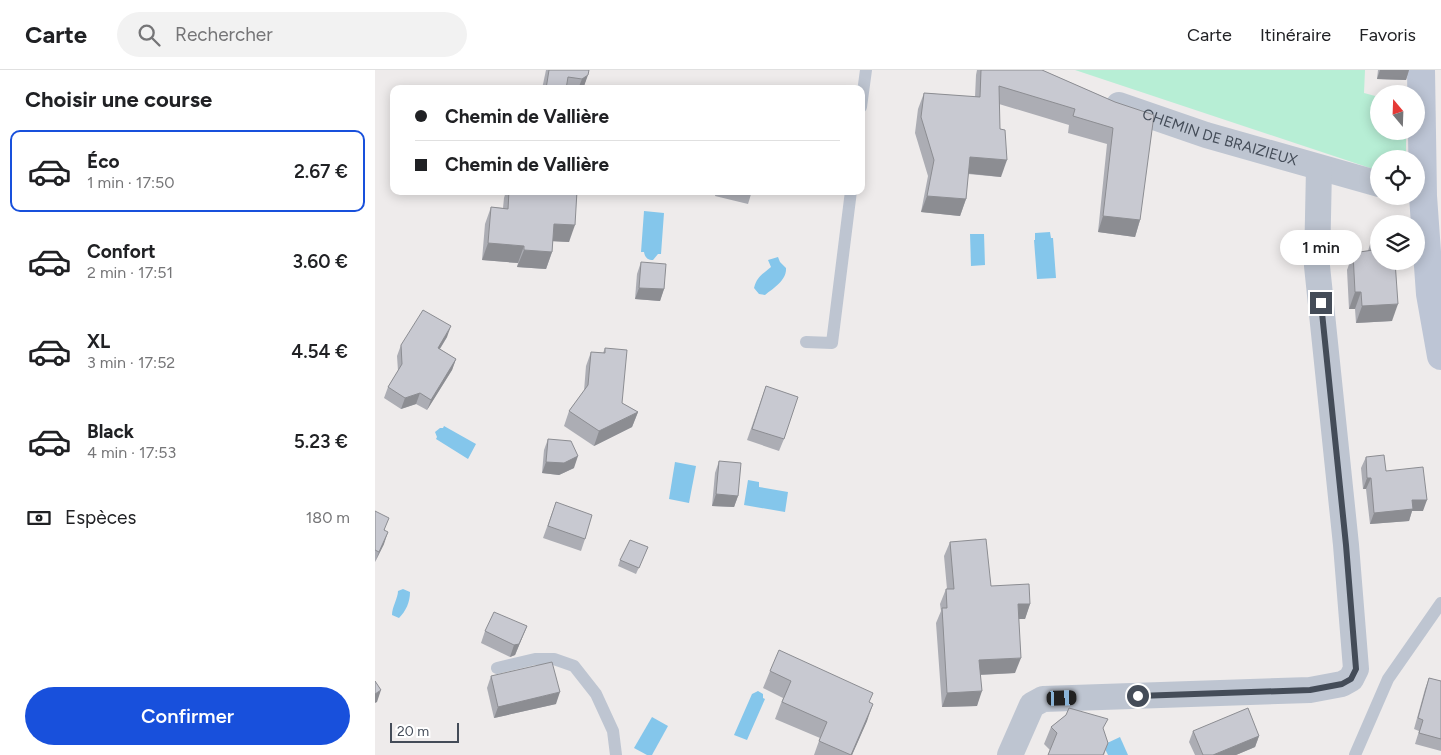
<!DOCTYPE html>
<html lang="fr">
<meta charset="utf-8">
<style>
body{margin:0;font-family:Figtree,sans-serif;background:#f2f2f2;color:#202124;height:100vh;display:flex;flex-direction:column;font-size:19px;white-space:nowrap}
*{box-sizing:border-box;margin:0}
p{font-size:16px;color:#757577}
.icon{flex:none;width:28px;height:28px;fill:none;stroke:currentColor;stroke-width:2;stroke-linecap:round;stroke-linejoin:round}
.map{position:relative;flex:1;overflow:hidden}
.drawer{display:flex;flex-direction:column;background:#fff;width:375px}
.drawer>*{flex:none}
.guide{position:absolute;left:15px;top:15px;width:475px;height:110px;border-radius:10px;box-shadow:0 2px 12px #0003;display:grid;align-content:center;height:110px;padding:0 25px;background:#fff}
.needle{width:32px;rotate:341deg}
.buttons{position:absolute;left:995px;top:15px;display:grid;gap:10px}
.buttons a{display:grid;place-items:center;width:55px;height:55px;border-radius:50%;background:#fff;box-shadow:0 2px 12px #0003;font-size:25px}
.scale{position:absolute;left:15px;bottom:12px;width:69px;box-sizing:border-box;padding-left:5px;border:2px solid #444c58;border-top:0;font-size:14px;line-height:18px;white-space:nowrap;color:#444c58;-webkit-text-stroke:4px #fff;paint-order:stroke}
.end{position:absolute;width:22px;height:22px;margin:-11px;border:6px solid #444c58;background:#fff;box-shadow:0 0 0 2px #fff}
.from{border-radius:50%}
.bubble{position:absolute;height:35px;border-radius:18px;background:#fff;box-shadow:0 2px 12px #0003;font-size:16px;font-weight:600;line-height:35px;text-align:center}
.car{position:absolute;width:15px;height:30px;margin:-15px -8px;border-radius:6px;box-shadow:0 0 4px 1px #0007;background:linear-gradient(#222 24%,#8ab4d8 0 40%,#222 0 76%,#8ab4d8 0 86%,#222 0)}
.guide b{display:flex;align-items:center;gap:18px;height:48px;font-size:19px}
.guide b+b{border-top:1px solid #e0e0e0}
.guide i{width:12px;height:12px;background:#202124}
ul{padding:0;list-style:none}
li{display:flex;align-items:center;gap:15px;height:82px;margin:0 10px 8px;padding:0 15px;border:2px solid transparent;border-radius:10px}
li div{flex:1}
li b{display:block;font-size:19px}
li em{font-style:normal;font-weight:600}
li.current{border-color:#1850dc}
li>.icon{width:45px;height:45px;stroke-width:1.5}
h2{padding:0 25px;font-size:22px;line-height:60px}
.pay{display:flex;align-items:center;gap:12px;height:55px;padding:0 25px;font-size:19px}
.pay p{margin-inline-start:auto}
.action{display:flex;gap:10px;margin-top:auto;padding:10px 25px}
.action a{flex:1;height:58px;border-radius:30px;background:#1850dc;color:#fff;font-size:20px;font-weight:600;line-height:58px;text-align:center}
header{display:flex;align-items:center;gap:30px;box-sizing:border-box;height:70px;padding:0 25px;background:#fff;border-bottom:1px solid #e0e0e0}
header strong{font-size:24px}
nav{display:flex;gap:28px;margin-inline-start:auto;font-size:18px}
.search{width:350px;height:45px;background:#f2f2f2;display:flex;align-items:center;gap:12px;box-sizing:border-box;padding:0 18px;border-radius:28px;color:#757577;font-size:19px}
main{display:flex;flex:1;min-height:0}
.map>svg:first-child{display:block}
.green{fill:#b7eed5}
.water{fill:#84c6eb}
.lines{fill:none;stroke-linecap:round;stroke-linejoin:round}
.lane{stroke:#bec5d1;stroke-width:12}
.street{stroke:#bec5d1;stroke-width:26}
.secondary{stroke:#bdc5d5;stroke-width:28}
.wall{fill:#acadb4}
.shaded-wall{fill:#8c8d92}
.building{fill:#c8c9d1;stroke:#8c8d92}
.route{stroke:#444c58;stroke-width:6}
.labels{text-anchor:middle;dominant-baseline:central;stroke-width:4;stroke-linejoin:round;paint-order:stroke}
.street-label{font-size:15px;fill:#444c58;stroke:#fff}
</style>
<header>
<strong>Carte</strong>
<div class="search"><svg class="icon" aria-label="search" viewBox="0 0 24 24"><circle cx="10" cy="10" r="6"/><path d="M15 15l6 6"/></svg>Rechercher</div>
<nav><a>Carte</a><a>Itinéraire</a><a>Favoris</a></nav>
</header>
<main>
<section class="drawer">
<h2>Choisir une course</h2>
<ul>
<li class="current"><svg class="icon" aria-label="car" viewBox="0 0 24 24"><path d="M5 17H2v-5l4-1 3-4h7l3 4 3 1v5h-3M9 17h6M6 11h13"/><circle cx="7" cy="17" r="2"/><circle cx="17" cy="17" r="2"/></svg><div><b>Éco</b><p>1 min · 17:50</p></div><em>2.67 €</em></li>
<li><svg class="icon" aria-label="car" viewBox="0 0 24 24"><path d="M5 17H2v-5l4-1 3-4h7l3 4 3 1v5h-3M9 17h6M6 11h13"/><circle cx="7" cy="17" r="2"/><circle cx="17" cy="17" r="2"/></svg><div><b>Confort</b><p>2 min · 17:51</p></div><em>3.60 €</em></li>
<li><svg class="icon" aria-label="car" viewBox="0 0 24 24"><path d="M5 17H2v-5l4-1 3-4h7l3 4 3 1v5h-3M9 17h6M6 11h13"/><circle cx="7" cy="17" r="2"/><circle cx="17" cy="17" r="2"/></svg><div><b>XL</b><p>3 min · 17:52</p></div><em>4.54 €</em></li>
<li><svg class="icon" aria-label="car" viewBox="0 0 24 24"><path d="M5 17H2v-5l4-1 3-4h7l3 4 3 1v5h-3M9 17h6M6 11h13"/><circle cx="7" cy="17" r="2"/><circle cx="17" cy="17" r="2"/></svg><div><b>Black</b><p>4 min · 17:53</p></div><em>5.23 €</em></li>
</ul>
<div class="pay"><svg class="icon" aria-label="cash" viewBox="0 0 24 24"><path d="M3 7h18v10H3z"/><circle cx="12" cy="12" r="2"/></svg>Espèces<p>180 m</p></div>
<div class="action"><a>Confirmer</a></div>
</section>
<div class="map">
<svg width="1066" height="685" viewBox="0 0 1066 685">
<rect width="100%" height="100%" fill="#eeebeb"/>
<path class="green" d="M700 0H990L989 23 1004 27V61H1031V89H1004V101Z"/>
<g class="water">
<path d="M269 141 289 143 286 184H283L278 190C273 190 270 188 269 182H266Z"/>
<path d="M675 162 676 168H678L681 208 662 209 659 170H660V163Z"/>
<path d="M595 164H609L610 195 596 196Z"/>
<path d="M403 187 405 192 411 198C412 210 399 218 390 225L384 224 379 218C382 206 388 204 396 197L393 190Z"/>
<path d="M69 356 101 374 93 389 61 369 62 367 60 362 65 358H68Z"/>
<path d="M300 392 321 396 314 433 294 429Z"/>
<path d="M373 410 384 412V417L413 422 410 442 369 435Z"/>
<path d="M28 519 35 522C35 532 31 541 24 548L17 545C17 537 23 528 23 521Z"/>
<path d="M383 621 388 624V628L390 629 372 670 359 665 377 624Z"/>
<path d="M277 647 293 656 277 685H272L259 678Z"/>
<path d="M745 667 753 685H733L728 675Z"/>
</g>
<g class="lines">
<g class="lane">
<path d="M486 37 491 0"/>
<path d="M431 272 457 273 476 121"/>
<path d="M122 598 160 589H179L199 596 221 624 238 661 241 685"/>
<path d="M980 685 1013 609 1066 533"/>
</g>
<g class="street">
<path id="s1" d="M744 35 831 65 1004 114"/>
<path d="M635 685 657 635 668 629 935 620 967 614 976 609 981 599 971 475 942 196 944 98"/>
</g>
<path class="secondary" d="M1046 0 1048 126 1055 224 1066 286"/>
</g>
<g class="wall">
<path d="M171 0H214L208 19H167Z"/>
<path d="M602 0H667L740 32 765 150 760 167 723 162 732 74 693 63 694 55 624 34 626 107 593 104 591 129 585 146 546 142 553 106 540 63 543 39 549 23 600 27 601 5Z"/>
<path d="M1003 0H1034L1031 10 1002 9Z"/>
<path d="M131 121H202L194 172 178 171 177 182 171 199 142 197 143 193 107 190 110 154 116 137 128 138 129 128Z"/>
<path d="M341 121H377L373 134 340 126Z"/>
<path d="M997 168 1017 251 981 253 980 239H974L972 200 978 183 993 181Z"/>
<path d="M266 192 289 219 285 231 260 229 262 204Z"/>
<path d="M72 267 65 279 81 289 77 300 52 340 41 334 26 339 9 328 13 317 23 301 22 286 26 275Z"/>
<path d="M230 278 247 333 263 342 257 357 219 376 189 356 194 341 209 321 211 296 216 282 228 283Z"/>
<path d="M391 316 409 369 404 381 372 370Z"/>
<path d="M173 369 199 398 184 405 167 403 169 380Z"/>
<path d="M991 387 1011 401 1048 441H1037L1034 451 995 454 991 419H988L986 398Z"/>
<path d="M344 391 363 426 359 437 337 436 340 403Z"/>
<path d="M181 432 210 469 206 481 168 468Z"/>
<path d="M0 441 10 460 9 474 0 492Z"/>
<path d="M575 472 616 516 655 534 650 549H644L640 603 606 605 602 636 567 637 561 553 566 541 565 534 571 519H572L569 486Z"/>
<path d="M273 477 261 504 243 496 245 490Z"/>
<path d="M152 556 140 585 135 587 106 573 110 561Z"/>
<path d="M395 601 495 632 492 651 477 685H439L445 668 400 649 408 628 388 618Z"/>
<path d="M116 606 181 634 119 648 112 618Z"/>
<path d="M1054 608 1066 611V681L1040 674 1044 661 1039 659 1050 619Z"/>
<path d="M691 645 728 660 733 673 729 685H673L675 680 669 674 676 657Z"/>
<path d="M818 661 884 666 880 677 861 685H820L814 672Z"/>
</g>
<g class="shaded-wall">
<path d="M1005 0H1034L1031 10 1002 9Z"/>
<path d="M213 5 208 19H203L207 9Z"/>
<path d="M595 87 632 90 626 107 589 103Z"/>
<path d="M552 126 591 129 585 146 546 142Z"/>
<path d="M728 146 765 150 760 167 723 162Z"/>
<path d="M179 154 200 155 194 172 173 171Z"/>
<path d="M113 173 149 176 143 193 107 190Z"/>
<path d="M149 180 177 182 171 199 142 197Z"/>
<path d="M264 218 289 219 285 231 260 229Z"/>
<path d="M980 222H986L980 239H974Z"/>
<path d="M1023 234 1017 251 981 253 987 236Z"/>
<path d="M76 256 72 267 59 288 63 278Z"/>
<path d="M81 289 77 300 52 340 56 330Z"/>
<path d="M45 323 41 334 26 339 30 328Z"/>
<path d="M263 342 257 357 219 376 224 361Z"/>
<path d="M203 386 199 398 184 405 167 403 171 392Z"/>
<path d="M992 408H996L991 419H988Z"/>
<path d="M341 424 363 426 359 437 337 436Z"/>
<path d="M1037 430H1052L1048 441H1037L1034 451 995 454 999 443Z"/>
<path d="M13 462 9 474 0 492 4 482Z"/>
<path d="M643 534H655L650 549H638Z"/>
<path d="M152 556 140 585 135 587 139 575Z"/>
<path d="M646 588 640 603 599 605 604 590Z"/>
<path d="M6 620 2 632 0 633V624Z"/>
<path d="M607 621 602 636 567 637 572 623Z"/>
<path d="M185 622 181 634 119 648 123 637Z"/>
<path d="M498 634 492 651 477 685H476Z"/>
<path d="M884 666 880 677 861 685H838Z"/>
</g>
<g class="building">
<path d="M174 0H214L213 5 207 9 193 7 191 19H171Z"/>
<path d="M606 0H667L740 32 779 45 765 150 728 146 738 58 698 46 700 39 624 16 625 59 630 60 632 90 595 87 591 129 552 126 559 90 546 47 549 23 605 27Z"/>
<path d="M134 121H202L200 155 179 154 177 182 149 180V176L113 173 116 137 133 139Z"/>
<path d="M997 168H1004V191H1020L1023 234 987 236 986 222H980L978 183 998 180Z"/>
<path d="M266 192 291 194 289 219 264 218Z"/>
<path d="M48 240 76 256 63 278 81 289 56 330 45 323 30 328 13 317 27 294 26 275Z"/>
<path d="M230 278 252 280 247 333 263 342 224 361 194 341 213 315 216 282 230 283Z"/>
<path d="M391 316 423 327 409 369 377 359Z"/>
<path d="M173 369 196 371 203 386 189 393 171 392Z"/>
<path d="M1009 385 1011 401 1048 397 1052 430H1037L1038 439 999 443 996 408H992L991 387Z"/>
<path d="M344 391 366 393 363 426 341 424Z"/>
<path d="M181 432 217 445 210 469 173 456Z"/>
<path d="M0 441 14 448 9 460 13 462 4 482 0 480Z"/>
<path d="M611 469 616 516 654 514 655 534H643L646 588 604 590 607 621 572 623 567 538H572L571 519H579L575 472Z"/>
<path d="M255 470 273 477 264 498 245 490Z"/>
<path d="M119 542 152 556 144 574 139 575 110 561Z"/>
<path d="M404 580 498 623 494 632 498 634 476 685 444 671 452 652 407 632 416 611 395 601Z"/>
<path d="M177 592 185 622 123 637 116 606Z"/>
<path d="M1054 608 1066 611V669L1044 663 1048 650 1043 648Z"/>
<path d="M0 611 6 620 0 624Z"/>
<path d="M694 638 733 649 728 658 733 673 728 685H673L682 663 676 657 691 645Z"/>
<path d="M873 638 884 666 838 685H828L818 661Z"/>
</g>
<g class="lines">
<path class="route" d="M763 626 935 620 967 614 976 609 981 599 971 475 946 233"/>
</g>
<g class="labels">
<g class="street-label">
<text stroke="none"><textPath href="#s1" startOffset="106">CHEMIN DE BRAIZIEUX</textPath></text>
</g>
</g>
</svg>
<div class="buttons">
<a><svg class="needle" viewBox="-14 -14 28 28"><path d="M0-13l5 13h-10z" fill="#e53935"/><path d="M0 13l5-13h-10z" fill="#757577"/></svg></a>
<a><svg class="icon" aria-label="locate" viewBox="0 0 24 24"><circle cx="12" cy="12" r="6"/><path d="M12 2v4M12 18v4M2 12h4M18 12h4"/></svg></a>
<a><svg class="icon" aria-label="layers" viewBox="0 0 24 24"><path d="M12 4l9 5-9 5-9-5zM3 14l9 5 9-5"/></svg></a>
</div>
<div class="scale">20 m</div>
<i class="end from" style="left:763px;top:626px"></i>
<i class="end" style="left:946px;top:233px"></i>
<div class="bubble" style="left:905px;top:160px;width:82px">1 min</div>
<i class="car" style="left:687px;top:628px;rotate:88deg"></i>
<div class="guide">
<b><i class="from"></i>Chemin de Vallière</b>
<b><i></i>Chemin de Vallière</b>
</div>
</div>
</main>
